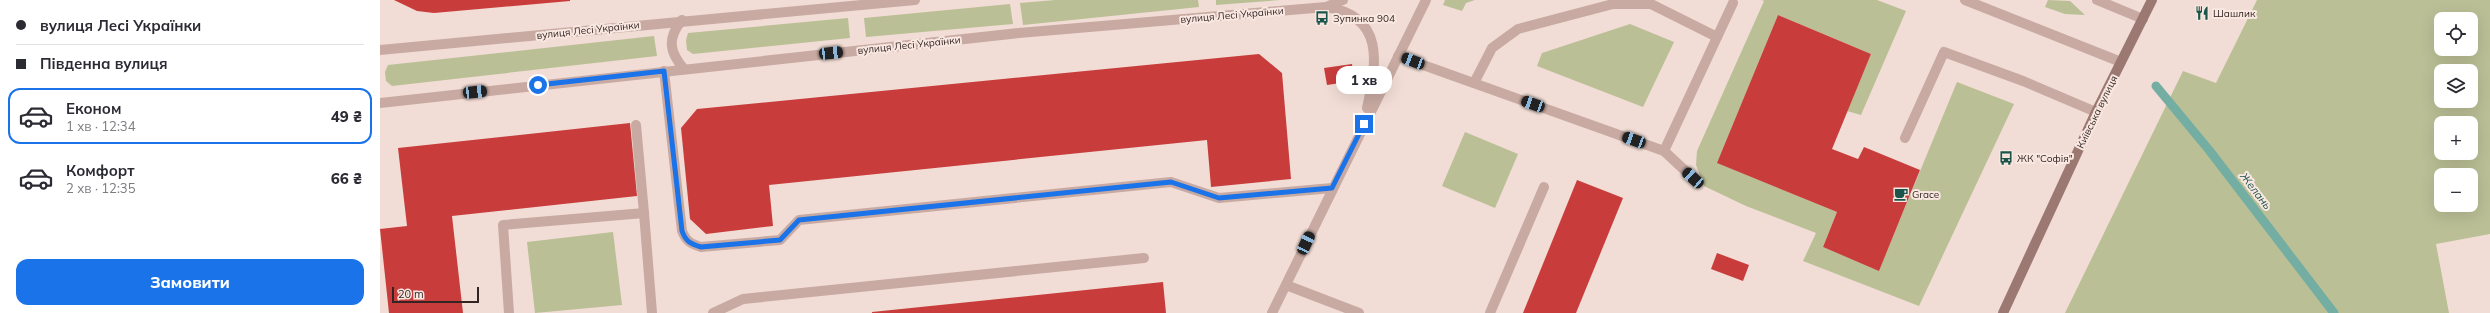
<!DOCTYPE html>
<html lang="uk">
<meta charset="utf-8">
<style>
body{margin:0;font-family:Mulish,sans-serif;background:#f2f2f3;color:#2b2b33;height:100vh;display:flex;flex-direction:column;font-size:15px;white-space:nowrap}
*{box-sizing:border-box;margin:0}
p{font-size:13px;color:#7c7c81}
.icon{flex:none;width:22px;height:22px;fill:none;stroke:currentColor;stroke-width:2;stroke-linecap:round;stroke-linejoin:round}
.map{position:relative;flex:1;overflow:hidden}
.sheet{display:flex;flex-direction:column;background:#fff;width:380px}
.sheet>*{flex:none}
.hud{display:grid;align-content:center;height:88px;padding:0 16px;background:#fff}
.buttons{position:absolute;left:2054px;top:12px;display:grid;gap:8px}
.buttons a{display:grid;place-items:center;width:44px;height:44px;border-radius:8px;background:#fff;box-shadow:0 4px 16px #0002;font-size:20px}
.scale{position:absolute;left:12px;bottom:10px;width:87px;box-sizing:border-box;padding-left:4px;border:2px solid #332524;border-top:0;font-size:11px;line-height:14px;white-space:nowrap;color:#332524;-webkit-text-stroke:3px #f9e8e1;paint-order:stroke}
.end{position:absolute;width:18px;height:18px;margin:-9px;border:5px solid #1a73e8;background:#fff;box-shadow:0 0 0 2px #fff}
.from{border-radius:50%}
.bubble{position:absolute;height:28px;border-radius:12px;background:#fff;box-shadow:0 4px 16px #0002;font-size:13px;font-weight:800;line-height:28px;text-align:center}
.car{position:absolute;width:12px;height:24px;margin:-12px -6px;border-radius:5px;box-shadow:0 0 3px 1px #0007;background:linear-gradient(#222 24%,#8ab4d8 0 40%,#222 0 76%,#8ab4d8 0 86%,#222 0)}
.hud b{display:flex;align-items:center;gap:14px;height:38px;font-size:15px}
.hud b+b{border-top:1px solid #e1e1e2}
.hud i{width:10px;height:10px;background:#2b2b33}
ul{padding:0;list-style:none}
li{display:flex;align-items:center;gap:12px;height:56px;margin:0 8px 6px;padding:0 8px;border:2px solid transparent;border-radius:12px}
li div{flex:1}
li b{display:block;font-size:15px}
li em{font-style:normal;font-weight:800}
li.active{border-color:#1a73e8}
li>.icon{width:36px;height:36px;stroke-width:1.5}
.button{display:flex;gap:8px;margin-top:auto;padding:8px 16px}
.button a{flex:1;height:46px;border-radius:12px;background:#1a73e8;color:#fff;font-size:16px;font-weight:800;line-height:46px;text-align:center}
main{display:flex;flex:1;min-height:0}
.map>svg:first-child{display:block}
.green{fill:#bbbf96;fill-rule:evenodd}
.lines{fill:none;stroke-linecap:round;stroke-linejoin:round}
.stream{stroke:#74aea3;stroke-width:9}
.building{fill:#c83d3c}
.service{stroke:#c8aaa2;stroke-width:10}
.minor{stroke:#c8aaa2;stroke-width:10}
.secondary{stroke:#9c7873;stroke-width:10}
.route{stroke:#1a73e8;stroke-width:5}
.labels{text-anchor:middle;dominant-baseline:central;stroke-width:4;stroke-linejoin:round;paint-order:stroke}
.poi-label{font-size:10px;fill:#332524;stroke:#f9e8e1;text-anchor:start}
.street-label{font-size:10px;fill:#332524;stroke:#f9e8e1}
.water-label{font-size:11px;font-style:italic;fill:#1a544a;stroke:#f9e8e1}
</style>
<main>
<section class="sheet">
<div class="hud">
<b><i class="from"></i>вулиця Лесі Українки</b>
<b><i></i>Південна вулиця</b>
</div>
<ul>
<li class="active"><svg class="icon" aria-label="car" viewBox="0 0 24 24"><path d="M5 17H2v-5l4-1 3-4h7l3 4 3 1v5h-3M9 17h6M6 11h13"/><circle cx="7" cy="17" r="2"/><circle cx="17" cy="17" r="2"/></svg><div><b>Економ</b><p>1 хв · 12:34</p></div><em>49 ₴</em></li>
<li><svg class="icon" aria-label="car" viewBox="0 0 24 24"><path d="M5 17H2v-5l4-1 3-4h7l3 4 3 1v5h-3M9 17h6M6 11h13"/><circle cx="7" cy="17" r="2"/><circle cx="17" cy="17" r="2"/></svg><div><b>Комфорт</b><p>2 хв · 12:35</p></div><em>66 ₴</em></li>
</ul>
<div class="button"><a>Замовити</a></div>
</section>
<div class="map">
<svg width="2110" height="313" viewBox="0 0 2110 313">
<rect width="100%" height="100%" fill="#f1ddd5"/>
<g class="green">
<path d="M675 0H818L819 7 643 25 640 3Z"/>
<path d="M836 0H900L836 5Z"/>
<path d="M1065 0H1095L1086 3 1082 11 1063 5Z"/>
<path d="M1382 0H1497L1526 11 1481 115 1467 111 1491 54 1398 15 1338 163 1457 212 1443 247 1499 270 1577 82 1634 104 1539 306 1423 261 1436 233 1366 206 1324 186 1316 165 1317 151 1384 1Z"/>
<path d="M1668 0 1690 1 1705 15 1685 14 1665 7Z"/>
<path d="M1877 0H2110V234L2056 244 2069 313H1685L1803 71 1836 83ZM2061 19H2091V49H2061ZM2061 71H2091V101H2061ZM2061 123H2091V153H2061ZM2061 175H2091V205H2061Z"/>
<path d="M630 4 633 24 486 37 484 18Z"/>
<path d="M468 18 470 38 313 54 307 50 306 40 308 33Z"/>
<path d="M1250 24 1294 42 1263 107 1157 66 1162 53Z"/>
<path d="M274 36 277 56 12 86 6 81 5 72 8 65Z"/>
<path d="M1085 132 1138 154 1115 208 1062 186Z"/>
<path d="M233 232 242 305 155 313 147 242Z"/>
</g>
<g class="lines">
<path class="stream" d="M1776 86 1829 150 1954 313"/>
</g>
<g class="building">
<path d="M14 0H190V1L54 13 37 11Z"/>
<path d="M1398 15 1491 54 1452 149 1478 159 1484 147 1540 170 1499 271 1443 247 1457 212 1337 163Z"/>
<path d="M879 54 902 73 911 179 831 187 827 140 389 185 393 226 326 234 310 219 301 128 317 109Z"/>
<path d="M972 64 974 81 947 85 944 68Z"/>
<path d="M250 123 257 196 72 216 83 313H9L0 229 27 226 18 148Z"/>
<path d="M1197 180 1243 198 1196 313H1143Z"/>
<path d="M1337 253 1369 265 1363 281 1331 269Z"/>
<path d="M783 282 786 313H492V312Z"/>
</g>
<g class="lines">
<g class="service">
<path d="M1018 56 1284 151 1313 178"/>
<path d="M284 71 302 231C306 241 311 244 321 247L400 240 419 220 791 182 839 198 952 188"/>
<path d="M1094 83 1112 48 1138 29 1233 4H1271L1337 37"/>
<path d="M256 125 264 213"/>
<path d="M1525 138 1564 52 1643 81 1716 112"/>
<path d="M1284 151 1353 3"/>
<path d="M906 285 979 313"/>
<path d="M129 313 123 225 264 213 272 313"/>
<path d="M333 313 363 299 764 258"/>
<path d="M1110 313 1164 187"/>
</g>
<g class="minor">
<path d="M1585 0 1741 62"/>
<path d="M1717 0 1763 19"/>
<path d="M946 7C1005 16 997 63 987 108"/>
<path d="M302 20C287 38 289 52 304 69"/>
<path d="M0 50 535 0"/>
<path d="M0 103 639 33 946 7 963 0"/>
<path d="M892 313 1046 0"/>
</g>
<path class="secondary" d="M1623 313 1716 112 1772 0"/>
</g>
<g class="lines">
<path class="route" d="M158 85 284 71 302 231C306 242 311 244 321 247L400 240 419 220 791 182 839 198 952 188 984 124"/>
</g>
<defs>
<symbol id="restaurant-bare" viewBox="-9 -9 18 18"><path d="M-5-6h1v4h1v-4h1v4h1v-4h1v5L-1.5 .5V6h-2V.5L-5-1ZM5-6V6H3V1.5H1.5Q1.5-4 5-6Z" fill="#1a544a" stroke="#f9e8e1" stroke-width="2.5" paint-order="stroke"/></symbol>
<symbol id="bus-bare" viewBox="-9 -9 18 18"><path d="M-5-6H5V4H4V6H2V4H-2V6H-4V4H-5ZM-3.5-4V0h7V-4ZM-3.5 1.2v1.5H-2V1.2ZM2 1.2v1.5H3.5V1.2Z" fill="#1a544a" stroke="#f9e8e1" stroke-width="2.5" paint-order="stroke"/></symbol>
<symbol id="cafe-bare" viewBox="-9 -9 18 18"><path d="M-5.5-4.5H6V0H3Q3 3.5 0 3.5H-2.5Q-5.5 3.5-5.5 0ZM3-3.2v2h1.7v-2ZM-6 4.5H4V6H-6Z" fill="#1a544a" stroke="#f9e8e1" stroke-width="2.5" paint-order="stroke"/></symbol>
</defs>
<g fill-rule="evenodd">
<use href="#restaurant-bare" x="1812" y="3" width="20" height="20"/>
<use href="#bus-bare" x="932" y="8" width="20" height="20"/>
<use href="#bus-bare" x="1616" y="148" width="20" height="20"/>
<use href="#cafe-bare" x="1511" y="184" width="20" height="20"/>
</g>
<g class="labels">
<g class="poi-label">
<text x="1833" y="13">Шашлик</text>
<text x="953" y="18">Зупинка 904</text>
<text x="1637" y="158">ЖК "Софія"</text>
<text x="1532" y="194">Grace</text>
</g>
<g class="street-label">
<text transform="translate(852 15) rotate(-5)">вулиця Лесі Українки</text>
<text transform="translate(208 30) rotate(-6)">вулиця Лесі Українки</text>
<text transform="translate(529 45) rotate(-6)">вулиця Лесі Українки</text>
<text transform="translate(1717 112) rotate(-64)">Київська вулиця</text>
</g>
<g class="water-label">
<text transform="translate(1876 191) rotate(52)">Желань</text>
</g>
</g>
</svg>
<div class="buttons">
<a><svg class="icon" aria-label="locate" viewBox="0 0 24 24"><circle cx="12" cy="12" r="6"/><path d="M12 2v4M12 18v4M2 12h4M18 12h4"/></svg></a>
<a><svg class="icon" aria-label="layers" viewBox="0 0 24 24"><path d="M12 4l9 5-9 5-9-5zM3 14l9 5 9-5"/></svg></a>
<a>+</a>
<a>−</a>
</div>
<div class="scale">20 m</div>
<i class="end from" style="left:158px;top:85px"></i>
<i class="end" style="left:984px;top:124px"></i>
<div class="bubble" style="left:956px;top:66px;width:56px">1 хв</div>
<i class="car" style="left:451px;top:53px;rotate:84deg"></i>
<i class="car" style="left:1033px;top:61px;rotate:291deg"></i>
<i class="car" style="left:95px;top:92px;rotate:84deg"></i>
<i class="car" style="left:1153px;top:104px;rotate:290deg"></i>
<i class="car" style="left:1254px;top:140px;rotate:290deg"></i>
<i class="car" style="left:1313px;top:178px;rotate:312deg"></i>
<i class="car" style="left:926px;top:243px;rotate:25deg"></i>
</div>
</main>
